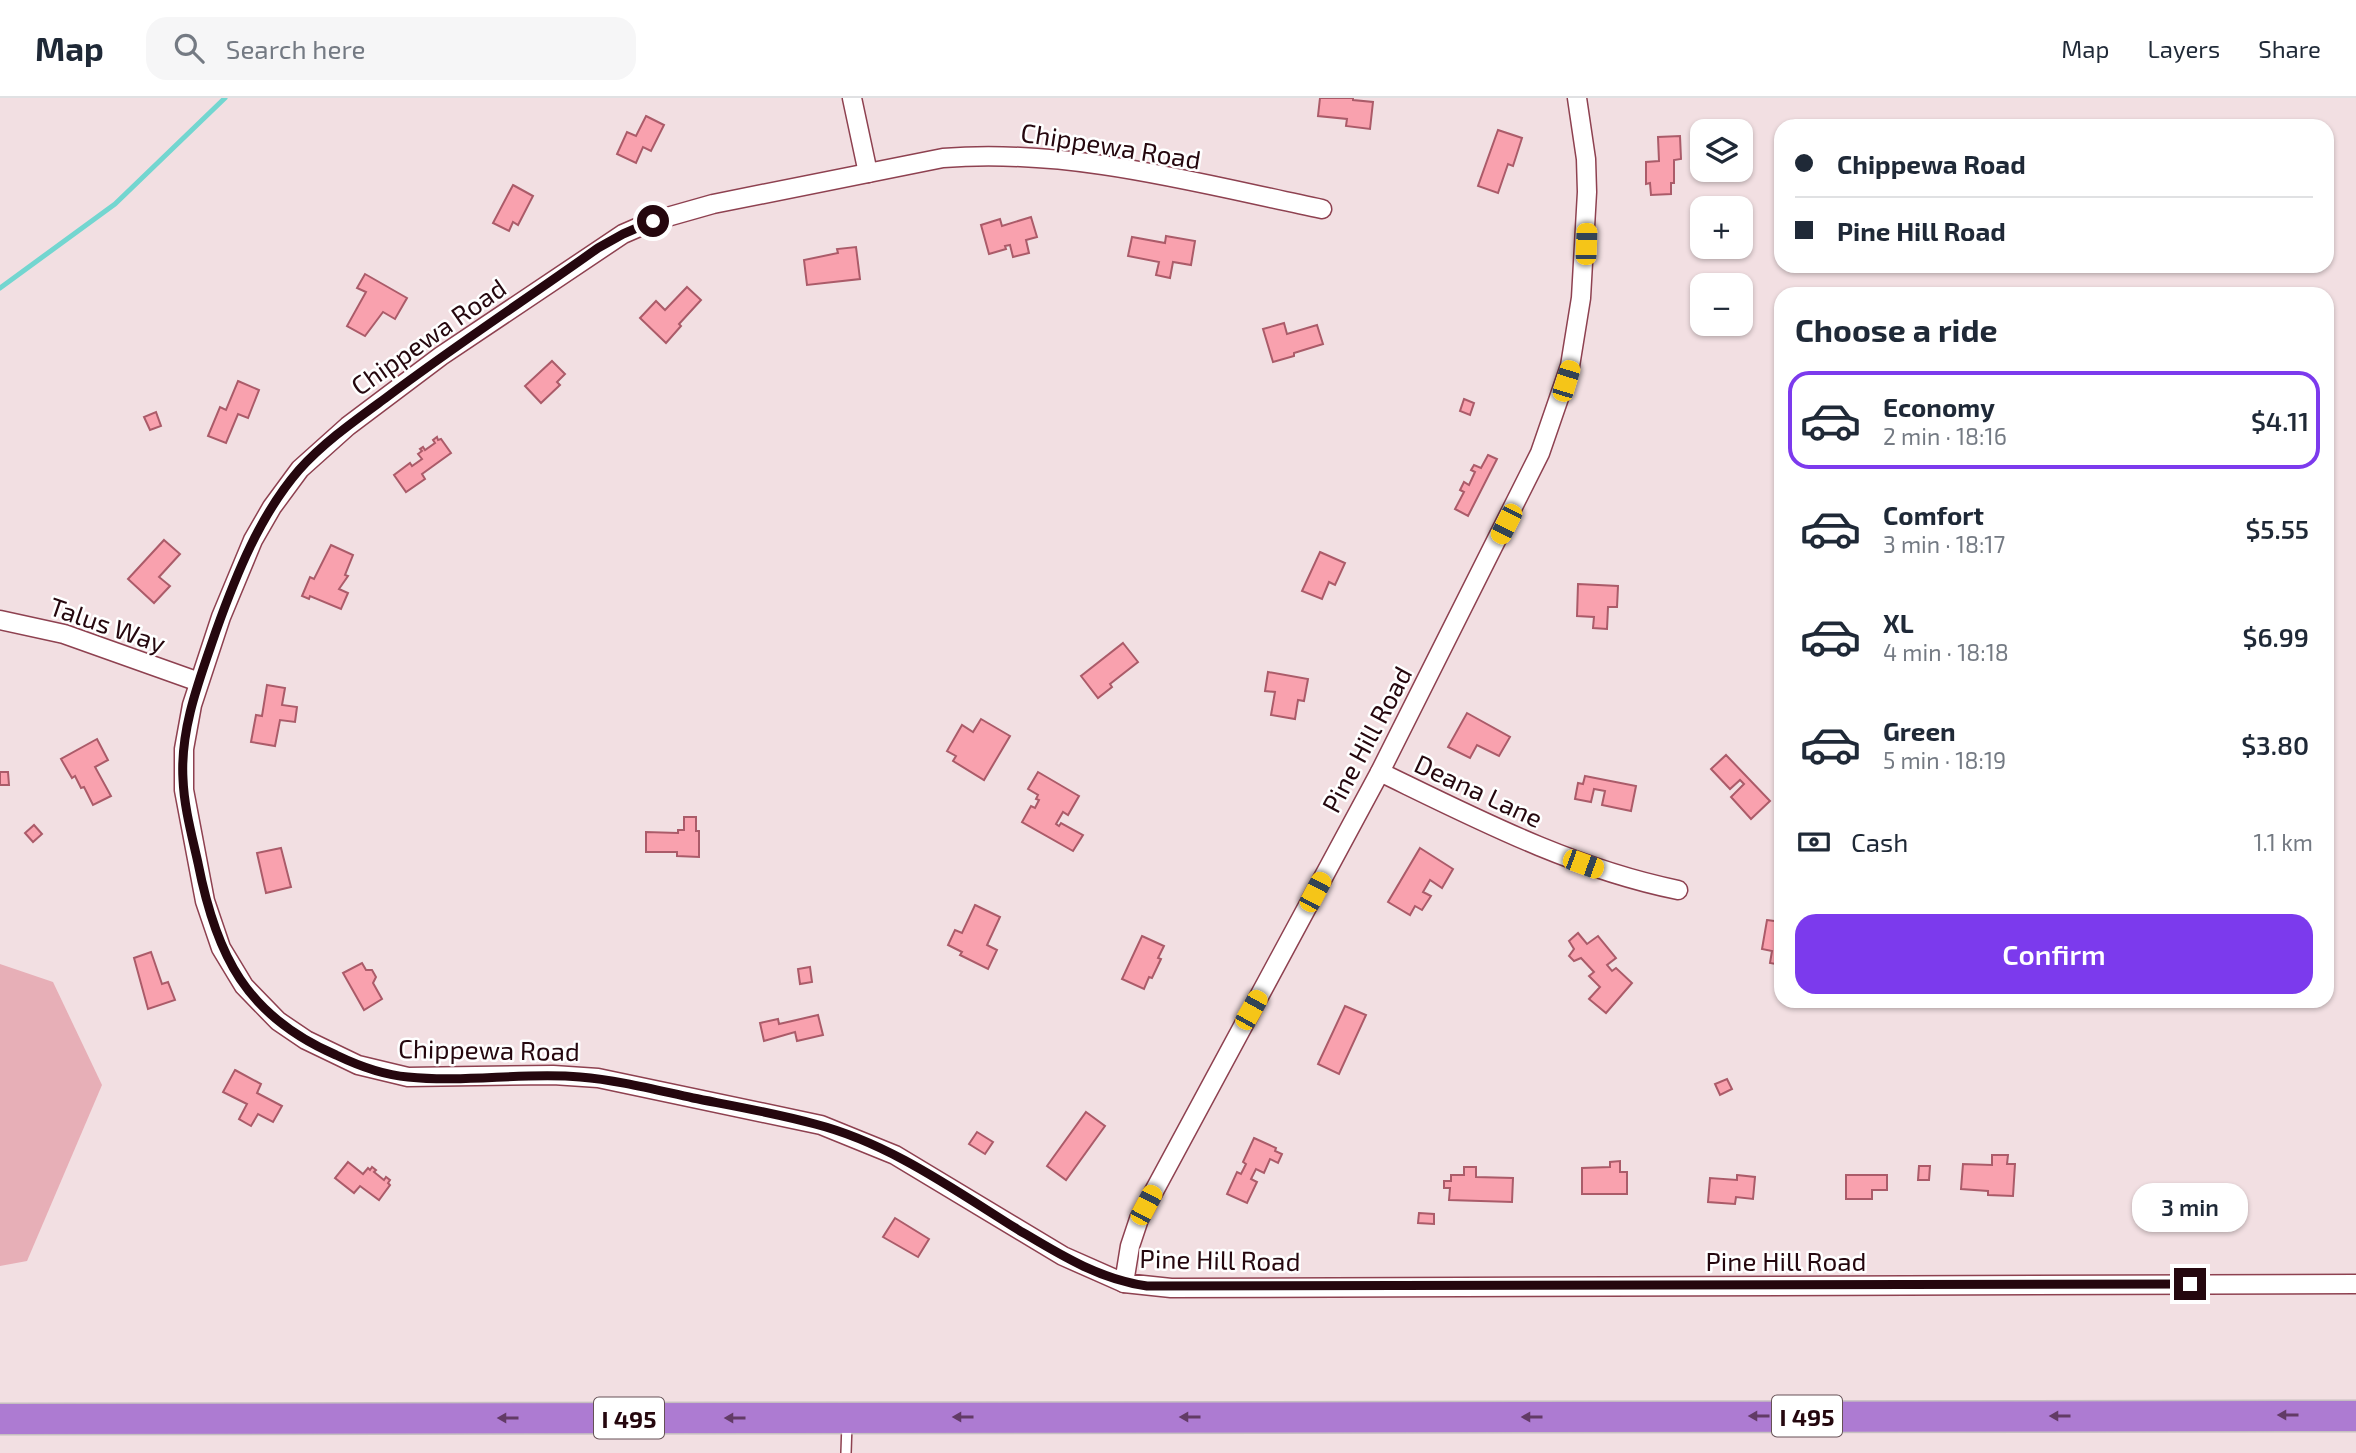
<!DOCTYPE html>
<meta charset="utf-8">
<style>
body{margin:0;font-family:"Exo 2",sans-serif;background:#f6f6f7;color:#1f2937;height:100vh;display:flex;flex-direction:column;font-size:26px;white-space:nowrap}
*{box-sizing:border-box;margin:0}
p{font-size:23px;color:#747a83}
.icon{flex:none;width:38px;height:38px;fill:none;stroke:currentColor;stroke-width:2;stroke-linecap:round;stroke-linejoin:round}
.map{position:relative;flex:1;overflow:hidden}
.sheet{position:absolute;left:1774px;top:189px;width:560px;height:721px;display:flex;flex-direction:column;background:#fff;border-radius:21px;box-shadow:0 2px 5px #0004}
.sheet>*{flex:none}
.hud{position:absolute;left:1774px;top:21px;width:560px;height:154px;border-radius:21px;box-shadow:0 2px 5px #0004;display:grid;align-content:center;height:154px;padding:0 21px;background:#fff}
.controls{position:absolute;left:1690px;top:21px;display:grid;gap:14px}
.controls a{display:grid;place-items:center;width:63px;height:63px;border-radius:14px;background:#fff;box-shadow:0 2px 5px #0004;font-size:35px}
.end{position:absolute;width:32px;height:32px;margin:-16px;border:9px solid #25070e;background:#fff;box-shadow:0 0 0 4px #fff}
.from{border-radius:50%}
.bubble{position:absolute;height:49px;border-radius:21px;background:#fff;box-shadow:0 2px 5px #0004;font-size:23px;font-weight:600;line-height:49px;text-align:center}
.car{position:absolute;width:21px;height:42px;margin:-21px -10px;border-radius:9px;box-shadow:0 0 5px 2px #0007;background:linear-gradient(#f5c518 24%,#345 0 40%,#f5c518 0 76%,#345 0 86%,#f5c518 0)}
.hud b{display:flex;align-items:center;gap:24px;height:66px;font-size:26px}
.hud b+b{border-top:2px solid #e0e1e3}
.hud i{width:18px;height:18px;background:#1f2937}
ul{padding:0;list-style:none}
li{display:flex;align-items:center;gap:21px;height:98px;margin:0 14px 10px;padding:0 7px;border:4px solid transparent;border-radius:21px}
li div{flex:1}
li b{display:block;font-size:26px}
li em{font-style:normal;font-weight:600}
li.current{border-color:#7c3aed}
li>.icon{width:63px;height:63px;stroke-width:1.5}
h2{padding:0 21px;font-size:32px;line-height:84px}
.pay{display:flex;align-items:center;gap:18px;height:77px;padding:0 21px;font-size:26px}
.pay p{margin-inline-start:auto}
.primary-button{display:flex;gap:14px;margin-top:auto;padding:14px 21px}
.primary-button a{flex:1;height:80px;border-radius:21px;background:#7c3aed;color:#fff;font-size:28px;font-weight:600;line-height:80px;text-align:center}
header{display:flex;align-items:center;gap:42px;box-sizing:border-box;height:98px;padding:0 35px;background:#fff;border-bottom:2px solid #e0e1e3}
header strong{font-size:33px}
nav{display:flex;gap:38px;margin-inline-start:auto;font-size:24px}
.search{width:490px;height:63px;background:#f6f6f7;display:flex;align-items:center;gap:18px;box-sizing:border-box;padding:0 24px;border-radius:21px;color:#747a83;font-size:26px}
.map>svg:first-child{display:block}
.green{fill:#e7afb7}
.lines{fill:none;stroke-linecap:round;stroke-linejoin:round}
.stream{stroke:#73d6d0;stroke-width:5}
.building{fill:#f9a1ae;stroke:#ab5b69;stroke-width:2}
.lane-casing{stroke:#8e4150;stroke-width:12}
.street-casing{stroke:#8e4150;stroke-width:21}
.highway-casing{stroke:#c6bfc0;stroke-width:33}
.lane{stroke:#fff;stroke-width:9}
.street{stroke:#fff;stroke-width:18}
.highway{stroke:#ad7bd2;stroke-width:30}
.oneway{fill:#623b66}
.route{stroke:#25070e;stroke-width:9}
.labels{text-anchor:middle;dominant-baseline:central;stroke-width:5;stroke-linejoin:round;paint-order:stroke}
.shield{fill:#fff;stroke:#665156;stroke-width:2}
.shield-label{font-size:24px;font-weight:bold;fill:#25070e}
.street-label{font-size:26px;fill:#25070e;stroke:#fff}
</style>
<header>
<strong>Map</strong>
<div class="search"><svg class="icon" aria-label="search" viewBox="0 0 24 24"><circle cx="10" cy="10" r="6"/><path d="M15 15l6 6"/></svg>Search here</div>
<nav><a>Map</a><a>Layers</a><a>Share</a></nav>
</header>
<div class="map">
<svg width="2356" height="1355" viewBox="0 0 2356 1355">
<rect width="100%" height="100%" fill="#f2dfe2"/>
<path class="green" d="M0 866 53 884 102 987 27 1163 0 1168Z"/>
<g class="lines">
<path class="stream" d="M0 190 115 106 225 0"/>
</g>
<g class="building">
<path d="M1320 0H1353V2L1373 4 1370 31 1346 28 1347 21 1318 18Z"/>
<path d="M646 18 664 27 651 53 643 49 636 65 617 56 627 34 636 38Z"/>
<path d="M1805 22 1806 28H1793L1792 23Z"/>
<path d="M1498 32 1522 40 1513 68 1508 66 1498 95 1478 88Z"/>
<path d="M1680 38 1681 61 1674 62V85H1671V96L1651 97 1650 85 1646 86V64L1659 63 1658 39Z"/>
<path d="M513 87 533 98 518 127 513 124 509 133 493 125Z"/>
<path d="M1031 119 1037 139 1026 142 1029 155 1013 159 1010 147 1005 148 1006 151 989 156 981 127 1000 121 1002 128Z"/>
<path d="M1166 138 1195 143 1191 167 1173 164 1170 180 1156 177 1159 164 1128 158 1132 139 1165 145Z"/>
<path d="M856 149 860 181 807 187 804 162 838 155 837 151Z"/>
<path d="M365 176 407 200 395 221 383 214 365 238 347 228 366 194 357 190Z"/>
<path d="M687 189 701 202 679 226 681 228 666 245 640 220 656 203 665 212Z"/>
<path d="M1284 225 1287 236 1317 227 1323 246 1294 255V258L1273 264 1263 231Z"/>
<path d="M552 263 565 276 557 284 560 287 541 305 525 288Z"/>
<path d="M238 283 259 292 248 320 238 316 226 345 208 338 220 309 226 312Z"/>
<path d="M1464 301 1474 305 1470 317 1460 313Z"/>
<path d="M156 314 161 328 150 332 144 319Z"/>
<path d="M437 339 438 342 441 341 451 355 422 376 425 381 406 394 394 377 410 365 412 368 422 361 418 356 422 353 420 351 423 349 425 352 435 345 433 342Z"/>
<path d="M1488 357 1497 361 1468 418 1455 411 1464 394 1460 392 1464 384 1469 387 1475 374 1471 372 1474 367 1481 370Z"/>
<path d="M164 442 180 456 159 479 170 488 154 505 128 481Z"/>
<path d="M331 447 353 457 345 477 348 478 339 491 348 495 341 511 310 498 309 501 302 498 310 479 314 481Z"/>
<path d="M1320 454 1345 465 1335 487 1329 484 1322 501 1302 493Z"/>
<path d="M1578 486 1618 488 1617 509H1608L1607 531 1593 530 1594 519 1577 518Z"/>
<path d="M1123 545 1138 564 1110 586 1112 589 1098 600 1081 578Z"/>
<path d="M1268 574 1308 581 1304 603 1298 602 1295 621 1271 617 1275 594 1265 593Z"/>
<path d="M267 587 285 590 282 607 297 609 295 624 280 622 275 648 251 644 256 617 262 618Z"/>
<path d="M1467 615 1510 639 1499 658 1477 647 1470 660 1448 649Z"/>
<path d="M981 621 1010 638 984 682 953 663 956 658 947 653 962 627 973 634Z"/>
<path d="M97 641 108 662 95 669 111 698 93 707 84 689 81 690 75 678 72 680 61 661Z"/>
<path d="M1726 657 1770 703 1751 721 1731 699 1744 686 1740 682 1730 691 1711 671Z"/>
<path d="M0 674H8L9 687H0Z"/>
<path d="M1038 674 1079 698 1068 717 1063 714 1056 726 1059 728 1061 725 1083 737 1073 753 1022 724 1031 708 1035 710 1039 702 1036 701 1038 697 1028 691Z"/>
<path d="M1585 678 1636 688 1631 713 1602 707 1605 693 1594 691 1591 704 1575 701 1578 685 1583 686Z"/>
<path d="M684 719H696V733H699V759L677 758V754H646V734L678 735V732H684Z"/>
<path d="M34 727 42 736 33 744 25 735Z"/>
<path d="M281 750 291 789 266 795 257 755Z"/>
<path d="M1420 750 1453 771 1442 790 1430 782 1423 794 1431 798 1422 812 1415 808 1410 817 1388 804Z"/>
<path d="M975 807 1000 819 987 847 997 852 988 871 960 857 962 854 948 847 955 832 962 835Z"/>
<path d="M1767 822 1782 824V867L1770 865 1772 853 1762 851Z"/>
<path d="M1578 835 1587 846 1598 838 1616 860 1607 867 1612 873 1616 870 1632 885 1606 915 1589 901 1600 889 1589 878 1594 874 1581 860 1574 863 1569 858 1574 851 1569 843Z"/>
<path d="M1142 838 1164 848 1158 860 1161 861 1152 880 1149 879 1144 891 1122 881Z"/>
<path d="M151 854 162 886 168 884 175 902 148 911 134 860Z"/>
<path d="M362 865 366 872H372L376 879 373 885 382 901 364 912 343 875Z"/>
<path d="M810 869 812 884 800 886 798 871Z"/>
<path d="M1345 908 1366 917 1339 976 1318 966Z"/>
<path d="M818 917 823 937 797 943 795 934 764 943 760 925 778 921 779 926Z"/>
<path d="M235 972 261 986 257 995 282 1008 273 1024 258 1016 251 1028 239 1021 247 1006 223 994Z"/>
<path d="M1727 981 1732 991 1720 997 1715 986Z"/>
<path d="M1086 1014 1105 1028 1066 1082 1047 1068Z"/>
<path d="M977 1034 993 1044 985 1056 969 1046Z"/>
<path d="M1254 1040 1276 1050 1275 1053 1282 1056 1278 1065 1270 1061 1264 1075 1256 1071 1251 1081 1257 1084 1247 1105 1227 1096 1237 1074 1241 1076 1246 1066 1243 1064Z"/>
<path d="M1992 1057H2008L2007 1066H2015L2013 1098 1988 1097V1093L1961 1091 1963 1066 1992 1067Z"/>
<path d="M1620 1063V1074H1627V1096H1582V1070L1610 1069V1064Z"/>
<path d="M348 1064 363 1076 368 1070 370 1072 372 1069 376 1072 374 1074 384 1082 386 1079 390 1082 388 1085 390 1087 379 1102 360 1088 354 1095 335 1080Z"/>
<path d="M1919 1068H1930L1929 1082H1918Z"/>
<path d="M1464 1069H1476V1079L1513 1080 1512 1104 1449 1102 1450 1090H1444V1083H1451V1077H1464Z"/>
<path d="M1737 1077 1755 1079 1753 1101 1736 1099 1735 1106 1708 1104 1710 1080 1737 1082Z"/>
<path d="M1846 1077H1887V1092H1872V1101H1846Z"/>
<path d="M1419 1115 1434 1116V1126L1418 1125Z"/>
<path d="M895 1120 929 1141 918 1159 883 1139Z"/>
</g>
<g class="lines">
<defs>
<path id="lane" d="M846 1355 847 1325"/>
<g id="street">
<path d="M852 0 868 75"/>
<path d="M1577 0 1586 61 1587 94 1581 200 1570 268 1540 355 1380 674 1139 1121 1130 1148 1124 1185 1171 1190 2356 1186"/>
<path d="M0 522 64 536 199 584"/>
<path d="M1380 674C1477 721 1571 770 1678 792"/>
<path d="M1124 1185 1063 1158 895 1057 821 1027 598 980 553 977 408 979 358 967 306 942 278 923 244 888 221 850 205 803 184 692V651L192 607 221 519 253 442 272 409 300 371 348 328 441 258 623 136 653 123 713 106 943 60C1072 50 1197 85 1322 111"/>
</g>
<path id="highway" d="M0 1321 2356 1318"/>
</defs>
<use href="#lane" class="lane-casing"/>
<use href="#street" class="street-casing"/>
<use href="#highway" class="highway-casing"/>
<use href="#lane" class="lane"/>
<use href="#street" class="street"/>
<use href="#highway" class="highway"/>
</g>
<defs><path id="oneway-solid" d="M-6-.8H1V-3.2L6.5 0L1 3.2V.8H-6Z" transform="scale(1.75)"/></defs>
<g class="oneway">
<use href="#oneway-solid" transform="translate(2288 1317) rotate(-180)"/>
<use href="#oneway-solid" transform="translate(1759 1318) rotate(180)"/>
<use href="#oneway-solid" transform="translate(2060 1318) rotate(180)"/>
<use href="#oneway-solid" transform="translate(963 1319) rotate(180)"/>
<use href="#oneway-solid" transform="translate(1190 1319) rotate(180)"/>
<use href="#oneway-solid" transform="translate(1532 1319) rotate(180)"/>
<use href="#oneway-solid" transform="translate(508 1320) rotate(180)"/>
<use href="#oneway-solid" transform="translate(735 1320) rotate(180)"/>
</g>
<g class="lines">
<path class="route" d="M653 123 623 136 598 150C528 200 456 247 387 299 357 321 324 344 299 372 260 417 236 477 216 533 200 580 180 630 183 681 184 709 192 738 198 765 216 857 246 918 336 957 359 968 383 977 408 979 465 985 523 974 580 979 618 982 656 992 693 1000 734 1008 775 1015 815 1026 889 1045 953 1091 1017 1131 1059 1156 1098 1181 1147 1188L2190 1186"/>
</g>
<g class="labels">
<g class="shield">
<rect x="1772" y="1297.5" width="70" height="41" rx="5"/>
<rect x="594" y="1299.5" width="70" height="41" rx="5"/>
</g>
<g class="shield-label">
<text x="1807" y="1318">I 495</text>
<text x="629" y="1320">I 495</text>
</g>
<g class="street-label">
<text transform="translate(1111 47) rotate(9)">Chippewa Road</text>
<text transform="translate(428 238) rotate(-35)">Chippewa Road</text>
<text transform="translate(108 526) rotate(19)">Talus Way</text>
<text transform="translate(1366 641) rotate(-62)">Pine Hill Road</text>
<text transform="translate(1479 692) rotate(25)">Deana Lane</text>
<text transform="translate(489 951) rotate(1)">Chippewa Road</text>
<text transform="translate(1220 1161) rotate(1)">Pine Hill Road</text>
<text x="1786" y="1162">Pine Hill Road</text>
</g>
</g>
</svg>
<div class="controls">
<a><svg class="icon" aria-label="layers" viewBox="0 0 24 24"><path d="M12 4l9 5-9 5-9-5zM3 14l9 5 9-5"/></svg></a>
<a>+</a>
<a>−</a>
</div>
<i class="end from" style="left:653px;top:123px"></i>
<i class="end" style="left:2190px;top:1186px"></i>
<div class="bubble" style="left:2132px;top:1085px;width:116px">3 min</div>
<i class="car" style="left:1586px;top:146px;rotate:2deg"></i>
<i class="car" style="left:1566px;top:283px;rotate:17deg"></i>
<i class="car" style="left:1506px;top:426px;rotate:207deg"></i>
<i class="car" style="left:1583px;top:766px;rotate:110deg"></i>
<i class="car" style="left:1315px;top:794px;rotate:28deg"></i>
<i class="car" style="left:1251px;top:912px;rotate:29deg"></i>
<i class="car" style="left:1146px;top:1107px;rotate:28deg"></i>
<div class="hud">
<b><i class="from"></i>Chippewa Road</b>
<b><i></i>Pine Hill Road</b>
</div>
<section class="sheet">
<h2>Choose a ride</h2>
<ul>
<li class="current"><svg class="icon" aria-label="car" viewBox="0 0 24 24"><path d="M5 17H2v-5l4-1 3-4h7l3 4 3 1v5h-3M9 17h6M6 11h13"/><circle cx="7" cy="17" r="2"/><circle cx="17" cy="17" r="2"/></svg><div><b>Economy</b><p>2 min · 18:16</p></div><em>$4.11</em></li>
<li><svg class="icon" aria-label="car" viewBox="0 0 24 24"><path d="M5 17H2v-5l4-1 3-4h7l3 4 3 1v5h-3M9 17h6M6 11h13"/><circle cx="7" cy="17" r="2"/><circle cx="17" cy="17" r="2"/></svg><div><b>Comfort</b><p>3 min · 18:17</p></div><em>$5.55</em></li>
<li><svg class="icon" aria-label="car" viewBox="0 0 24 24"><path d="M5 17H2v-5l4-1 3-4h7l3 4 3 1v5h-3M9 17h6M6 11h13"/><circle cx="7" cy="17" r="2"/><circle cx="17" cy="17" r="2"/></svg><div><b>XL</b><p>4 min · 18:18</p></div><em>$6.99</em></li>
<li><svg class="icon" aria-label="car" viewBox="0 0 24 24"><path d="M5 17H2v-5l4-1 3-4h7l3 4 3 1v5h-3M9 17h6M6 11h13"/><circle cx="7" cy="17" r="2"/><circle cx="17" cy="17" r="2"/></svg><div><b>Green</b><p>5 min · 18:19</p></div><em>$3.80</em></li>
</ul>
<div class="pay"><svg class="icon" aria-label="cash" viewBox="0 0 24 24"><path d="M3 7h18v10H3z"/><circle cx="12" cy="12" r="2"/></svg>Cash<p>1.1 km</p></div>
<div class="primary-button"><a>Confirm</a></div>
</section>
</div>
